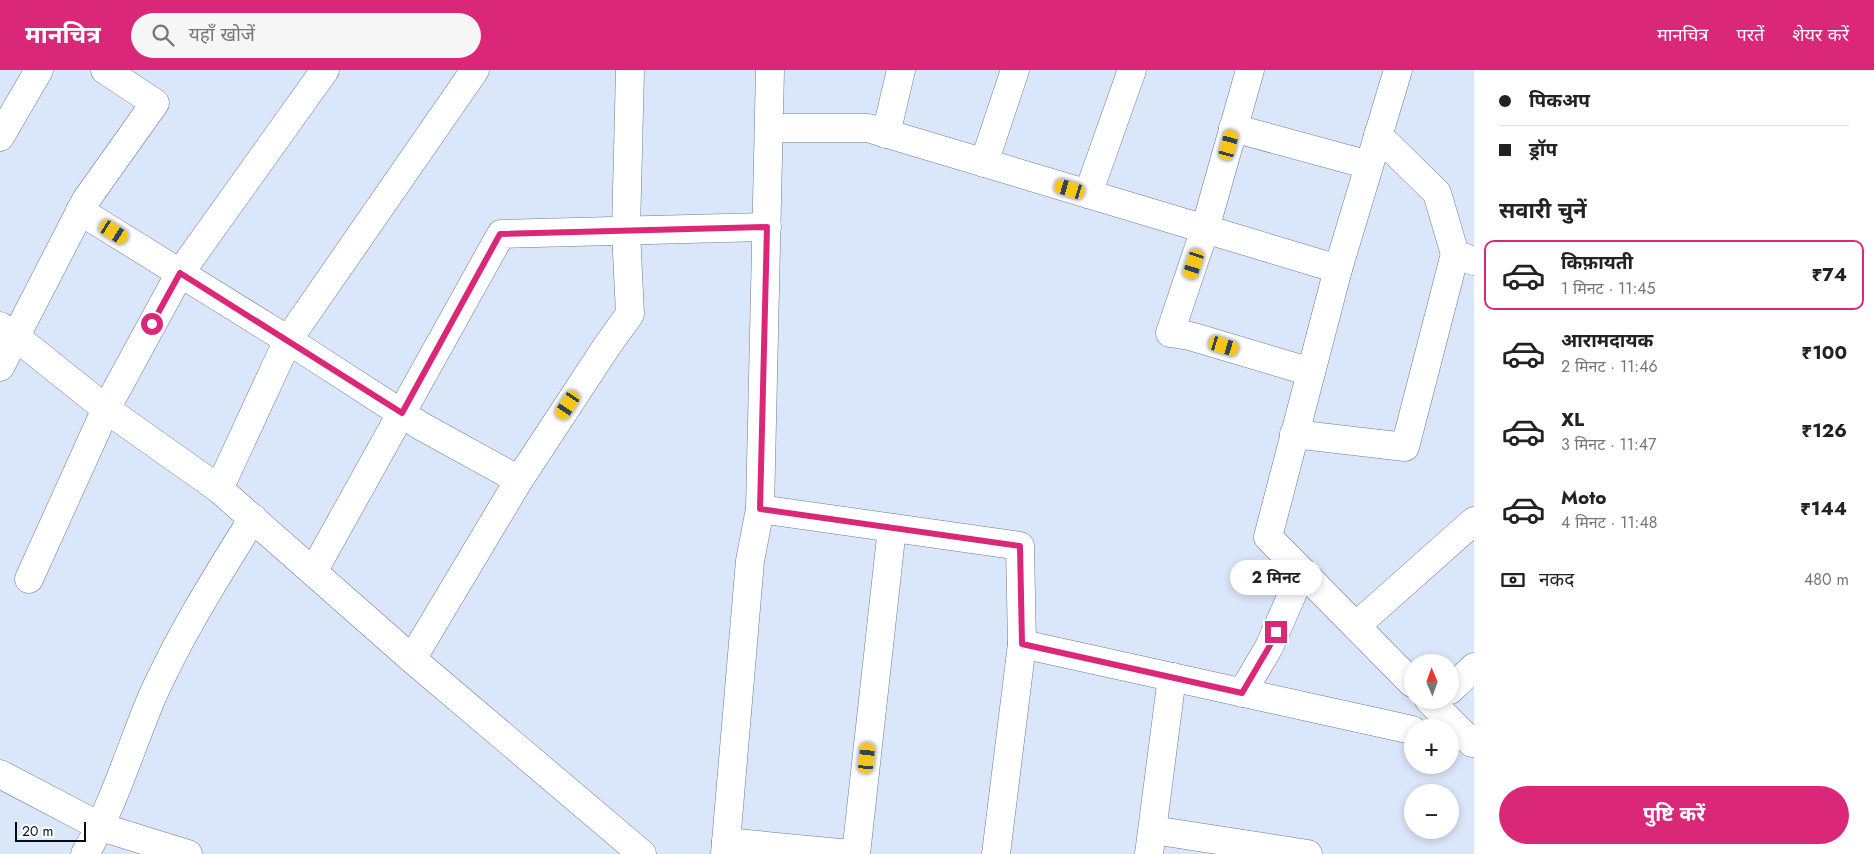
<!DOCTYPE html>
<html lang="hi">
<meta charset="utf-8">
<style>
body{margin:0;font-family:Jost,"Noto Sans Devanagari",sans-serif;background:#f6f6f6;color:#222;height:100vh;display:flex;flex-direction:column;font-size:19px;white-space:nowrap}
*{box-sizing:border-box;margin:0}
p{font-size:16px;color:#767676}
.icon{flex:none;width:28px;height:28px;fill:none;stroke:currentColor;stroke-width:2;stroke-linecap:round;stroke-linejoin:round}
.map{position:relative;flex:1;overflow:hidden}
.panel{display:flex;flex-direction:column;background:#fff;width:400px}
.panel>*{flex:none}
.hud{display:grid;align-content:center;height:110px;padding:0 25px;background:#fff}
.needle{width:32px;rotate:358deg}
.buttons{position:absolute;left:1404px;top:584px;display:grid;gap:10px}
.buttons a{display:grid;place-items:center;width:55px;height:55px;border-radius:50%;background:#fff;box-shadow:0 2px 8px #0003;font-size:25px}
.scale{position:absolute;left:15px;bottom:12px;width:71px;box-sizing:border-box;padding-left:5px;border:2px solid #070e18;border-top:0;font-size:14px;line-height:18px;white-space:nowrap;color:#070e18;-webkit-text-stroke:4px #fff;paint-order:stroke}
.end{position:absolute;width:22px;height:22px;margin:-11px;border:6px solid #db2777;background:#fff;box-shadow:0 0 0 2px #fff}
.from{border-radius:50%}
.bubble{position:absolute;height:35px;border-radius:18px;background:#fff;box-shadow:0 2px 8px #0003;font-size:16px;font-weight:700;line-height:35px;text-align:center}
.car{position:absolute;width:15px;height:30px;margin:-15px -8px;border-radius:6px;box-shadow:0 0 4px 1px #0007;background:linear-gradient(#f5c518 24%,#345 0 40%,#f5c518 0 76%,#345 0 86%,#f5c518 0)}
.hud b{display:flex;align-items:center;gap:18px;height:48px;font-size:19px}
.hud b+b{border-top:1px solid #e0e0e0}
.hud i{width:12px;height:12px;background:#222}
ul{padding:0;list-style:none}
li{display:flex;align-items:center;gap:15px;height:70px;margin:0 10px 8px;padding:0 15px;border:2px solid transparent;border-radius:10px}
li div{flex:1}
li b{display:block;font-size:19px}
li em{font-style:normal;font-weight:700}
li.selected{border-color:#db2777}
li>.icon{width:45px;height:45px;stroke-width:1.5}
h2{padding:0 25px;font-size:22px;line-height:60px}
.pay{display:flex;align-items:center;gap:12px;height:55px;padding:0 25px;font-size:19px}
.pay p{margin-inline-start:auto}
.button{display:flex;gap:10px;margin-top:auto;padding:10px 25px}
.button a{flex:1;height:58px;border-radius:30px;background:#db2777;color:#fff;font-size:20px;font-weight:700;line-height:58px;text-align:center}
header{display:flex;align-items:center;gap:30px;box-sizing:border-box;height:70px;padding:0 25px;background:#db2777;color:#fff}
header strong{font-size:24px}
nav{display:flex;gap:28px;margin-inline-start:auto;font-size:18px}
.search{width:350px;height:45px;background:#f6f6f6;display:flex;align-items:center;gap:12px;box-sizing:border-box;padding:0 18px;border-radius:28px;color:#767676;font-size:19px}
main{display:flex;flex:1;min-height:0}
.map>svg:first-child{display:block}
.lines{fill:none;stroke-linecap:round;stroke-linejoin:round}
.street-casing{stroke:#6a7c97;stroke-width:29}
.street{stroke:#fff;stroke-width:28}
.route{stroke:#db2777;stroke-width:6}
</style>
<header>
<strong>मानचित्र</strong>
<div class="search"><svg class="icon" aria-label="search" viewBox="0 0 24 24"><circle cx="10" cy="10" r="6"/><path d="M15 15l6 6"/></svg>यहाँ खोजें</div>
<nav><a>मानचित्र</a><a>परतें</a><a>शेयर करें</a></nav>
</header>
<main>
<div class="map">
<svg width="1474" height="784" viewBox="0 0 1474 784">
<rect width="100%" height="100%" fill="#dae6f9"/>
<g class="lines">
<defs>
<g id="street">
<path d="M1250 0 1205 159 1338 199"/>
<path d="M1398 0 1338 199 1268 467 1412 613"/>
<path d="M769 58H868L1205 159 1170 263 1190 266 1311 302"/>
<path d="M1233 58 1369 95"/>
<path d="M886 64 901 0"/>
<path d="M1378 65 1437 123 1455 184 1474 191"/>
<path d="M0 67 39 0"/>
<path d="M984 93 1015 0"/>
<path d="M1088 124 1132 0"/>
<path d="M80 141 288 270 421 356 519 410 412 589"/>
<path d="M0 256 16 267 106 339 219 419 412 589 642 784"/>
<path d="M0 297 86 130 155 33 105 0"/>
<path d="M1294 364 1405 377 1455 184"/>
<path d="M519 410 607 276 630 244 626 161 630 0"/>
<path d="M219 419 288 270 475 0"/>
<path d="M760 439 1020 476 1022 574 996 784"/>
<path d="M313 502 501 164 767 157"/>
<path d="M29 509 106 339 180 203 325 0"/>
<path d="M1356 556 1474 451"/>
<path d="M1022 574 1412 660"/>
<path d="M1450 620 1474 597"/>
<path d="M1242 623 1269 577 1302 502"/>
<path d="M1429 630 1472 673"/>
<path d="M0 704 101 757 188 784"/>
<path d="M1153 760 1308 784"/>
<path d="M726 772 850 784"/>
<path d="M85 784C114 735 130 679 152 627 180 564 217 506 253 448"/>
<path d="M725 784 750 491 760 439 770 0"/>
<path d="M856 784 892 458"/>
<path d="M1149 784 1172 607"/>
</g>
</defs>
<use href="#street" class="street-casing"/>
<use href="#street" class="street"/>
</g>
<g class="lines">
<path class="route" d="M152 254 180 203 402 343 500 164 767 157 760 439 1020 476 1022 574 1242 623 1269 577 1276 562"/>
</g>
</svg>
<div class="buttons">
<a><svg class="needle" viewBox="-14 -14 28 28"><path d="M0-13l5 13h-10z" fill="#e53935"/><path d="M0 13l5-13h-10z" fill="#767676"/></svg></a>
<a>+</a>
<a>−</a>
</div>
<div class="scale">20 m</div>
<i class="end from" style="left:152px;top:254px"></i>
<i class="end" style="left:1276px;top:562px"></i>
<div class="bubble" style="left:1230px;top:490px;width:92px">2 मिनट</div>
<i class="car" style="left:1229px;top:75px;rotate:15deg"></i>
<i class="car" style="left:1070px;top:119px;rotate:287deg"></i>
<i class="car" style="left:114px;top:162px;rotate:122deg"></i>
<i class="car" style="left:1194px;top:194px;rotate:198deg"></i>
<i class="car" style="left:1224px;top:276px;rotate:107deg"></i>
<i class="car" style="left:568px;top:335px;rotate:213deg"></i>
<i class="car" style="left:867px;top:688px;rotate:6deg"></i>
</div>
<section class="panel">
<div class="hud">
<b><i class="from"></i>पिकअप</b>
<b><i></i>ड्रॉप</b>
</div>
<h2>सवारी चुनें</h2>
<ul>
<li class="selected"><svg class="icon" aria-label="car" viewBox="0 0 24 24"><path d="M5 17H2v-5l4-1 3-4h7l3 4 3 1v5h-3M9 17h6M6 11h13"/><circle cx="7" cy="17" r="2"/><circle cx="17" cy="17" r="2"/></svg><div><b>किफ़ायती</b><p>1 मिनट · 11:45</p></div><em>₹74</em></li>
<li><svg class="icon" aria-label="car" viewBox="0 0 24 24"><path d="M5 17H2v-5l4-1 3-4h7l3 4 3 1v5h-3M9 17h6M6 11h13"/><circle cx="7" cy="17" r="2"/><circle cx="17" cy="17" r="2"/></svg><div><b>आरामदायक</b><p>2 मिनट · 11:46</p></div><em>₹100</em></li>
<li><svg class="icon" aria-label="car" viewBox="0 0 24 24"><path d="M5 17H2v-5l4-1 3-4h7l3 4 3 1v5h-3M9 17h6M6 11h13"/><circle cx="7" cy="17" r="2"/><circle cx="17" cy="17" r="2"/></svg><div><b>XL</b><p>3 मिनट · 11:47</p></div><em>₹126</em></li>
<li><svg class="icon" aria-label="car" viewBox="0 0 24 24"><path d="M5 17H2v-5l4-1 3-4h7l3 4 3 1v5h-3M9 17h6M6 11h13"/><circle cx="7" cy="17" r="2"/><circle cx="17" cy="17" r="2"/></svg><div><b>Moto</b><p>4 मिनट · 11:48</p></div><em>₹144</em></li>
</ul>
<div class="pay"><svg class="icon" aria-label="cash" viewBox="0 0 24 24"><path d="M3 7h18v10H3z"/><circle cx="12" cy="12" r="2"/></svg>नकद<p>480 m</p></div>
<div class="button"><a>पुष्टि करें</a></div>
</section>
</main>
